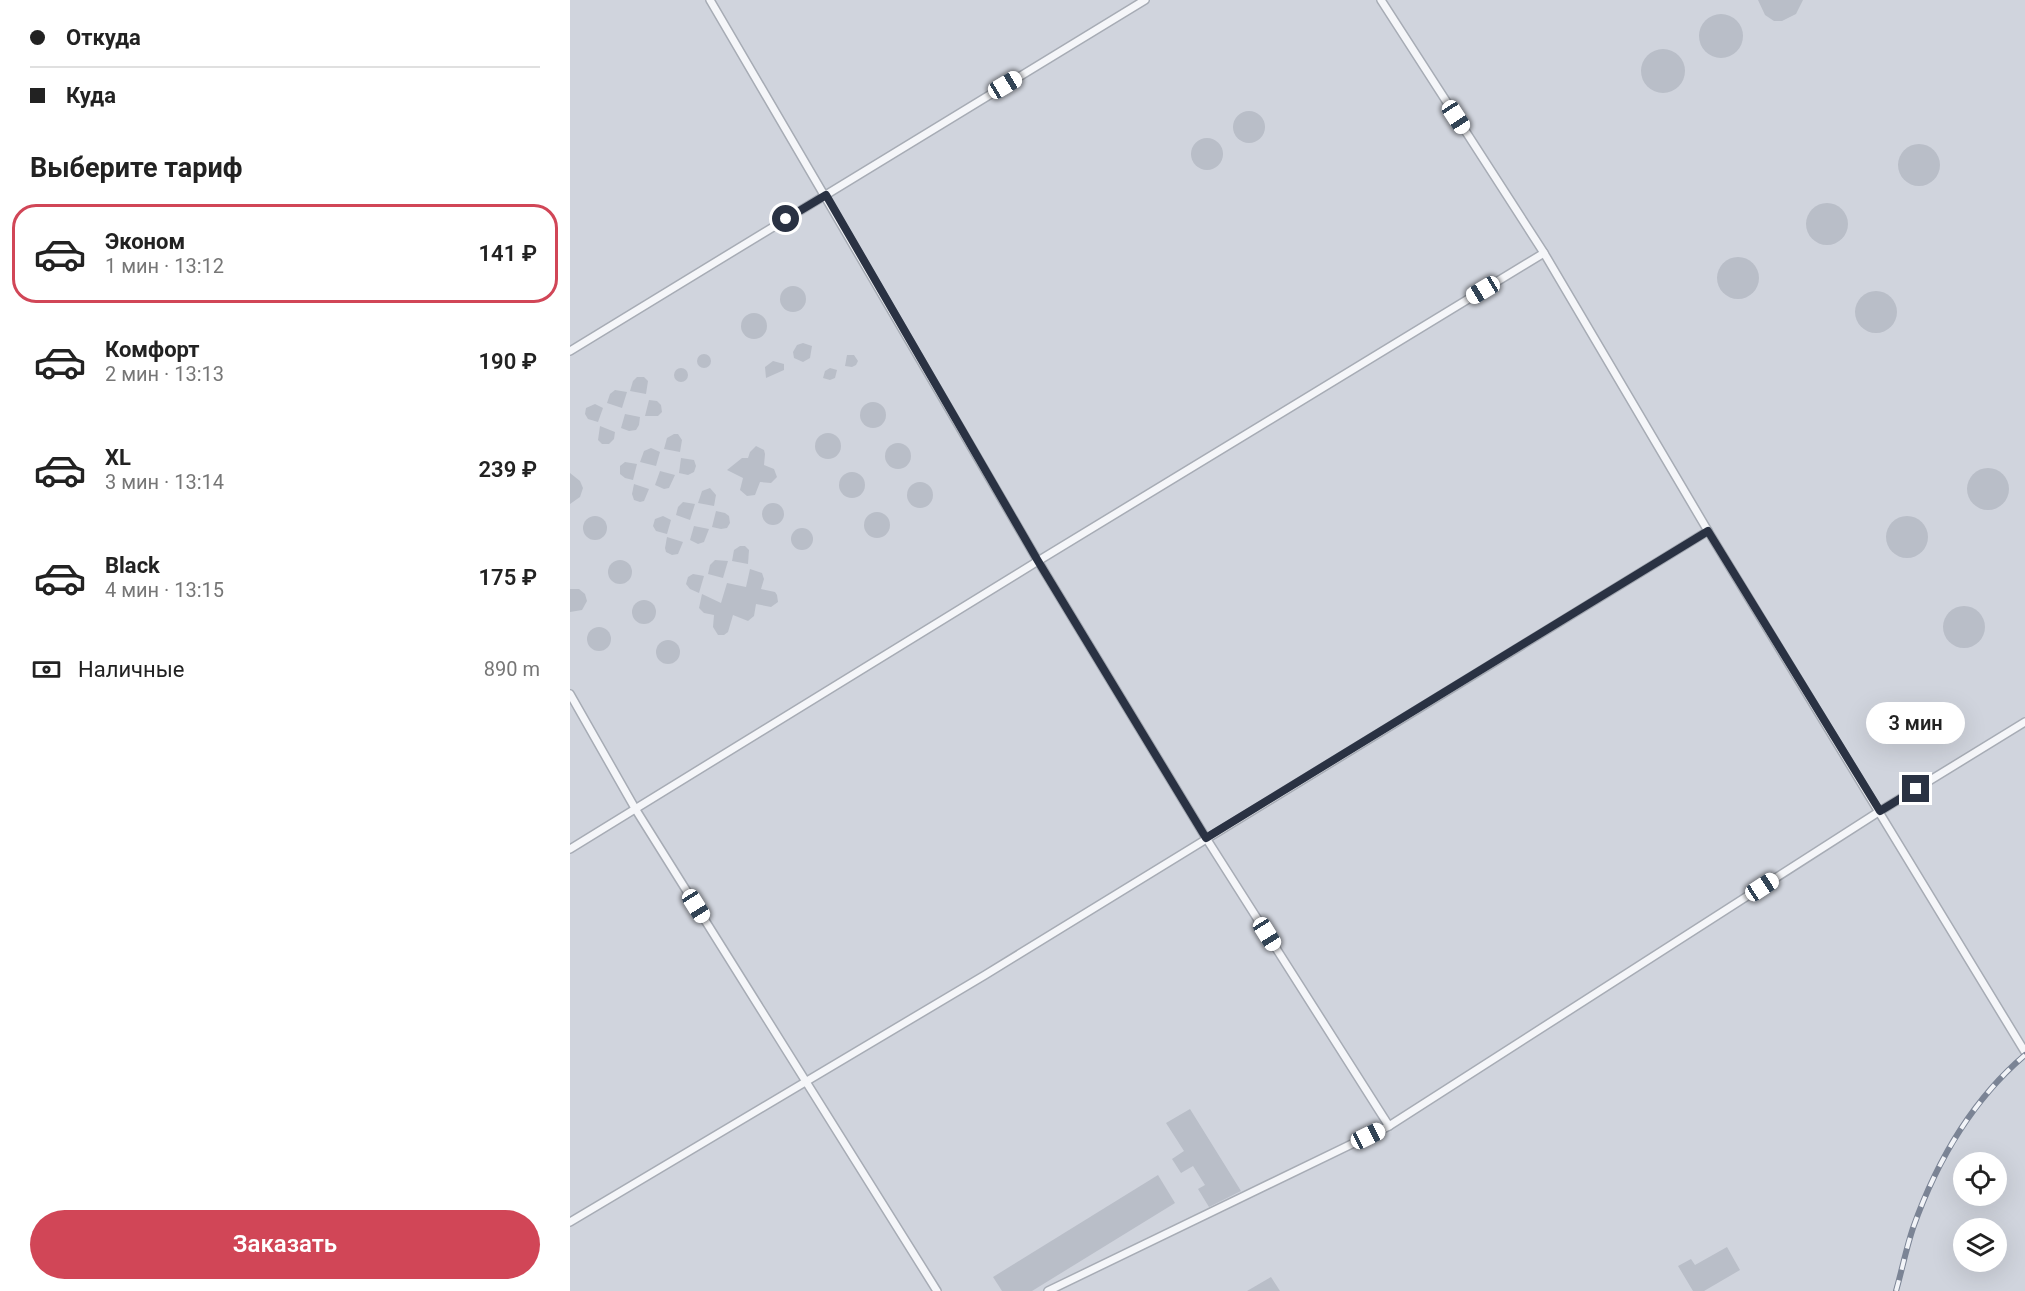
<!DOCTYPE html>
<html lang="ru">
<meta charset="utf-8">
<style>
body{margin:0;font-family:Roboto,sans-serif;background:#f6f6f6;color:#222;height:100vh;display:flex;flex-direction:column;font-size:22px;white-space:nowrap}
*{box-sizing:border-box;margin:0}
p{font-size:20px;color:#767676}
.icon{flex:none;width:33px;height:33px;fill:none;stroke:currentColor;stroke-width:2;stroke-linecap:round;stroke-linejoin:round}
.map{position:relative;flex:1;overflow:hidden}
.side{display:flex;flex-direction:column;background:#fff;width:570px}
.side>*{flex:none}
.hud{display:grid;align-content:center;height:132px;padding:0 30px;background:#fff}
.buttons{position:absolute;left:1383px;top:1152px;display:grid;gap:12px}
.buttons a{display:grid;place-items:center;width:54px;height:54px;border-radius:50%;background:#fff;box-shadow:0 6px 24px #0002;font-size:30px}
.end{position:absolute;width:27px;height:27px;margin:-14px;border:8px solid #2a3243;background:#fff;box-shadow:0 0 0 3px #fff}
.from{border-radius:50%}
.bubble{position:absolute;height:42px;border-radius:21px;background:#fff;box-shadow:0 6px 24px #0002;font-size:20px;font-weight:600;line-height:42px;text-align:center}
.car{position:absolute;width:18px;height:36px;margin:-18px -9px;border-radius:8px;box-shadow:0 0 4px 2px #0007;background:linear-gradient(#fff 24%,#345 0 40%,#fff 0 76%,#345 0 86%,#fff 0)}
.hud b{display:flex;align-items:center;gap:21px;height:57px;font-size:22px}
.hud b+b{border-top:2px solid #e0e0e0}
.hud i{width:15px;height:15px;background:#222}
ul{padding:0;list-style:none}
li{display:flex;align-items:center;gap:18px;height:99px;margin:0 12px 9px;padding:0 18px;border:3px solid transparent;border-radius:24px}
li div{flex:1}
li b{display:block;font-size:22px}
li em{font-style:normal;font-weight:600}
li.selected{border-color:#d14657}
li>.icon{width:54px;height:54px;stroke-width:1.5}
h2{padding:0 30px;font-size:27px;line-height:72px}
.pay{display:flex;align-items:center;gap:15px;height:66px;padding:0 30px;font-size:22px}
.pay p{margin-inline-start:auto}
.cta{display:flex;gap:12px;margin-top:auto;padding:12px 30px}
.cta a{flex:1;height:69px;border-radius:36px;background:#d14657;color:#fff;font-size:24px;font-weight:600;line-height:69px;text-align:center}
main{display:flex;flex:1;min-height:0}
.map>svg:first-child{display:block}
.built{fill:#d0d4dd;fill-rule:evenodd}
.building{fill:#b9bec8}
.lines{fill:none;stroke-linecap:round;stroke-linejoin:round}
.service-casing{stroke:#a7acb5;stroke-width:10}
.service{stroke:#f5f6f9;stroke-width:7}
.rail-casing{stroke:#7b8495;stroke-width:6}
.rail{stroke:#f2f4f8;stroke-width:4;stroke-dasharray:11;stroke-linecap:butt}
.route{stroke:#2a3243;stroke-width:8}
</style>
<main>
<section class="side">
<div class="hud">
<b><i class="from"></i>Откуда</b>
<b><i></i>Куда</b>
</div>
<h2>Выберите тариф</h2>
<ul>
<li class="selected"><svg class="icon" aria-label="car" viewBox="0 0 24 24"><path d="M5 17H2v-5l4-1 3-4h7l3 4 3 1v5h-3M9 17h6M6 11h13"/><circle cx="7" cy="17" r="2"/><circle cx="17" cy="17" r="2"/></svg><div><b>Эконом</b><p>1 мин · 13:12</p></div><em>141 ₽</em></li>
<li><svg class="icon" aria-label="car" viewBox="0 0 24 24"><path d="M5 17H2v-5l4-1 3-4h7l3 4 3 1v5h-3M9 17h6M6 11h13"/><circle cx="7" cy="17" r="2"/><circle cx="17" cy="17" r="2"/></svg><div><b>Комфорт</b><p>2 мин · 13:13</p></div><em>190 ₽</em></li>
<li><svg class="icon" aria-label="car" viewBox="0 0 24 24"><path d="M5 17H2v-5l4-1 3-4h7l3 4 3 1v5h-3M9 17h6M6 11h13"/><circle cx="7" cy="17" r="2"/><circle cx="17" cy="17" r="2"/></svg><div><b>XL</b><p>3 мин · 13:14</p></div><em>239 ₽</em></li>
<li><svg class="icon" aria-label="car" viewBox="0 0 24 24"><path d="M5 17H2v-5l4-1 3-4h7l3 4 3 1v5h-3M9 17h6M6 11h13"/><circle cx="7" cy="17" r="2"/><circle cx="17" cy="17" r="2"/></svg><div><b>Black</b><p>4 мин · 13:15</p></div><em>175 ₽</em></li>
</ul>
<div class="pay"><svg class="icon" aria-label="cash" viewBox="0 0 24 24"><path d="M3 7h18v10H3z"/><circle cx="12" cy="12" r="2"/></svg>Наличные<p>890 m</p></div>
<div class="cta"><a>Заказать</a></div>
</section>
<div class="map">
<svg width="1455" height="1291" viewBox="0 0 1455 1291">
<rect width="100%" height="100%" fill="#e2e5eb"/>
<path class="built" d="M0 0H1455V1291H0ZM1394 1162H1426V1196H1394ZM1394 1228H1426V1262H1394Z"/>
<g class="building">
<path d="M1188 0H1233L1226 14 1212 21H1204L1195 15Z"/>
<circle cx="1151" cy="36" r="22"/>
<circle cx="1093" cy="71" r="22"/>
<circle cx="679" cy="127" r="16"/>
<circle cx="637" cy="154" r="16"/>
<circle cx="1349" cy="165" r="21"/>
<circle cx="1257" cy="224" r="21"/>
<circle cx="1168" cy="278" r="21"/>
<circle cx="223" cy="299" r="13"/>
<circle cx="1306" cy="312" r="21"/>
<circle cx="184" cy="326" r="13"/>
<path d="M233 343 242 346 240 358 233 362 224 358 223 352 227 345Z"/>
<circle cx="134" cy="361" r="7"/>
<path d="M277 355H284L288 361 286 365 282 367 275 366Z"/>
<path d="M203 361 214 364V370L196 378 195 367Z"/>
<circle cx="111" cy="375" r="7"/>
<path d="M260 368 267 370 265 378 260 380 253 378 255 371Z"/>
<path d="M67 377H74L78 381 76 394 60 391 63 381Z"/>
<path d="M45 390 57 392 52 408 37 403 40 394Z"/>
<path d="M79 400 87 401 91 405 92 412 88 416H75Z"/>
<circle cx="303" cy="415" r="13"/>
<path d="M25 404 33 408 28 422 18 419 15 414 16 408Z"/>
<path d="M55 414 70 417 69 425 66 430 59 431 51 428Z"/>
<path d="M30 426 45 432 44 439 39 444H32L28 440Z"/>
<circle cx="258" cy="446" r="13"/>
<path d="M104 434H108L112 440 110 452 94 449 97 438Z"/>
<circle cx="328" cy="456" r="13"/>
<path d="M186 446 194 450 195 454 194 465 204 469 207 477 201 483 190 482 185 495 177 496 170 490 173 478 157 470 172 458H178L180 452Z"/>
<path d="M81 448 90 452 86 466 70 462 74 451Z"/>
<path d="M111 458 124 460 126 466 124 472 118 475 109 473Z"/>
<path d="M55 462 67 464 63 480 55 478 50 474V466Z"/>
<circle cx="1418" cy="489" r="21"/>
<path d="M90 471 105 475 99 488 94 489 85 485Z"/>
<circle cx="282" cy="485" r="13"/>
<path d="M0 473 10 481 13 488 10 497 0 504Z"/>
<circle cx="350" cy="495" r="13"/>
<path d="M64 484 79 489 74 501 70 502 64 500 62 494Z"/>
<path d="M140 488 146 495 144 506 128 503 132 491Z"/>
<path d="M113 502 125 504 120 520 106 515 108 507Z"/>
<circle cx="203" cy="514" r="11"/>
<path d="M146 511 155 513 159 516 160 523 157 528 151 529 142 527Z"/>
<circle cx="307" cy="525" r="13"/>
<path d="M93 516 101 520 97 534 86 531 83 526 85 519Z"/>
<circle cx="25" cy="528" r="12"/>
<circle cx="1337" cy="537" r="21"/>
<path d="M124 526 139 529 134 542 128 544 120 540Z"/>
<circle cx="232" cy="539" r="11"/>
<path d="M97 537 113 542 108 554 102 555 96 552 95 548Z"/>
<path d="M170 546H175L179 550 178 564 162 561 164 550Z"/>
<path d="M145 560 158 561 153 578 138 574 140 565Z"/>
<circle cx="50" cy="572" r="12"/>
<path d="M180 569 192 573 194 579 191 589 205 592 207 595 208 602 201 607 186 604 184 616 178 621 163 615 158 632 154 635H148L143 627 144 615 134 613 129 608 132 594 151 603 157 583 176 587Z"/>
<path d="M123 574 134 576 129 593 120 589 116 584 118 577Z"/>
<path d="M0 589H9L15 594 17 601 12 610 0 612Z"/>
<circle cx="74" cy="612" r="12"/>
<circle cx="1394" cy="627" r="21"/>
<circle cx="29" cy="639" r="12"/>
<circle cx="98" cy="652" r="12"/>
<path d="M620 1109 671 1191 639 1207 628 1189 635 1185 623 1166 611 1173 602 1159 614 1151 596 1123Z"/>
<path d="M588 1175 605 1203 462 1291H432L423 1277Z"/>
<path d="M1157 1247 1170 1270 1134 1291H1123L1108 1266 1121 1259 1125 1265Z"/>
<path d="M701 1277 710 1291H677Z"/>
</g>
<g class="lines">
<defs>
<g id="service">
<path d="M140 0 468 561 636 838 819 1126"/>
<path d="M811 0 974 253 1138 531"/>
<path d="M0 351 575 0"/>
<path d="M0 694 66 810 367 1291"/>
<path d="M0 849 468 561 974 253"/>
<path d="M0 1222 415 975 1138 531 1455 1052"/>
<path d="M478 1291 819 1126 1310 811 1455 722"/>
</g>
</defs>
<use href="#service" class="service-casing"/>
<use href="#service" class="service"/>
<defs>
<path id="rail" d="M1326 1291C1332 1270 1336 1249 1343 1228 1366 1163 1402 1100 1455 1055"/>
</defs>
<use href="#rail" class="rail-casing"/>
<use href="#rail" class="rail"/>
</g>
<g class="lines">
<path class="route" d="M216 219 256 195 468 561 636 838 1138 531 1310 811 1346 789"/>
</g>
</svg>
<div class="buttons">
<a><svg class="icon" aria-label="locate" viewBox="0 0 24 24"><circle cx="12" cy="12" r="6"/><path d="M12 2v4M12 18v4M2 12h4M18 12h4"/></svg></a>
<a><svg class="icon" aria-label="layers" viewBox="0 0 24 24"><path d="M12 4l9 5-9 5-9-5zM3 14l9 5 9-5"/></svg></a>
</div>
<i class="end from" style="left:216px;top:219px"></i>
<i class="end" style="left:1346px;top:789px"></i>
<div class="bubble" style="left:1296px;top:702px;width:99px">3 мин</div>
<i class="car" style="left:435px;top:85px;rotate:59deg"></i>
<i class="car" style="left:886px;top:117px;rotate:147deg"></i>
<i class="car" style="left:913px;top:290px;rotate:239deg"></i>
<i class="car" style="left:1192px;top:887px;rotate:57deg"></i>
<i class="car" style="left:126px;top:906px;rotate:148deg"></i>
<i class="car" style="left:697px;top:934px;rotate:148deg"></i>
<i class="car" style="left:798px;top:1136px;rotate:64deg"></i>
</div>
</main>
